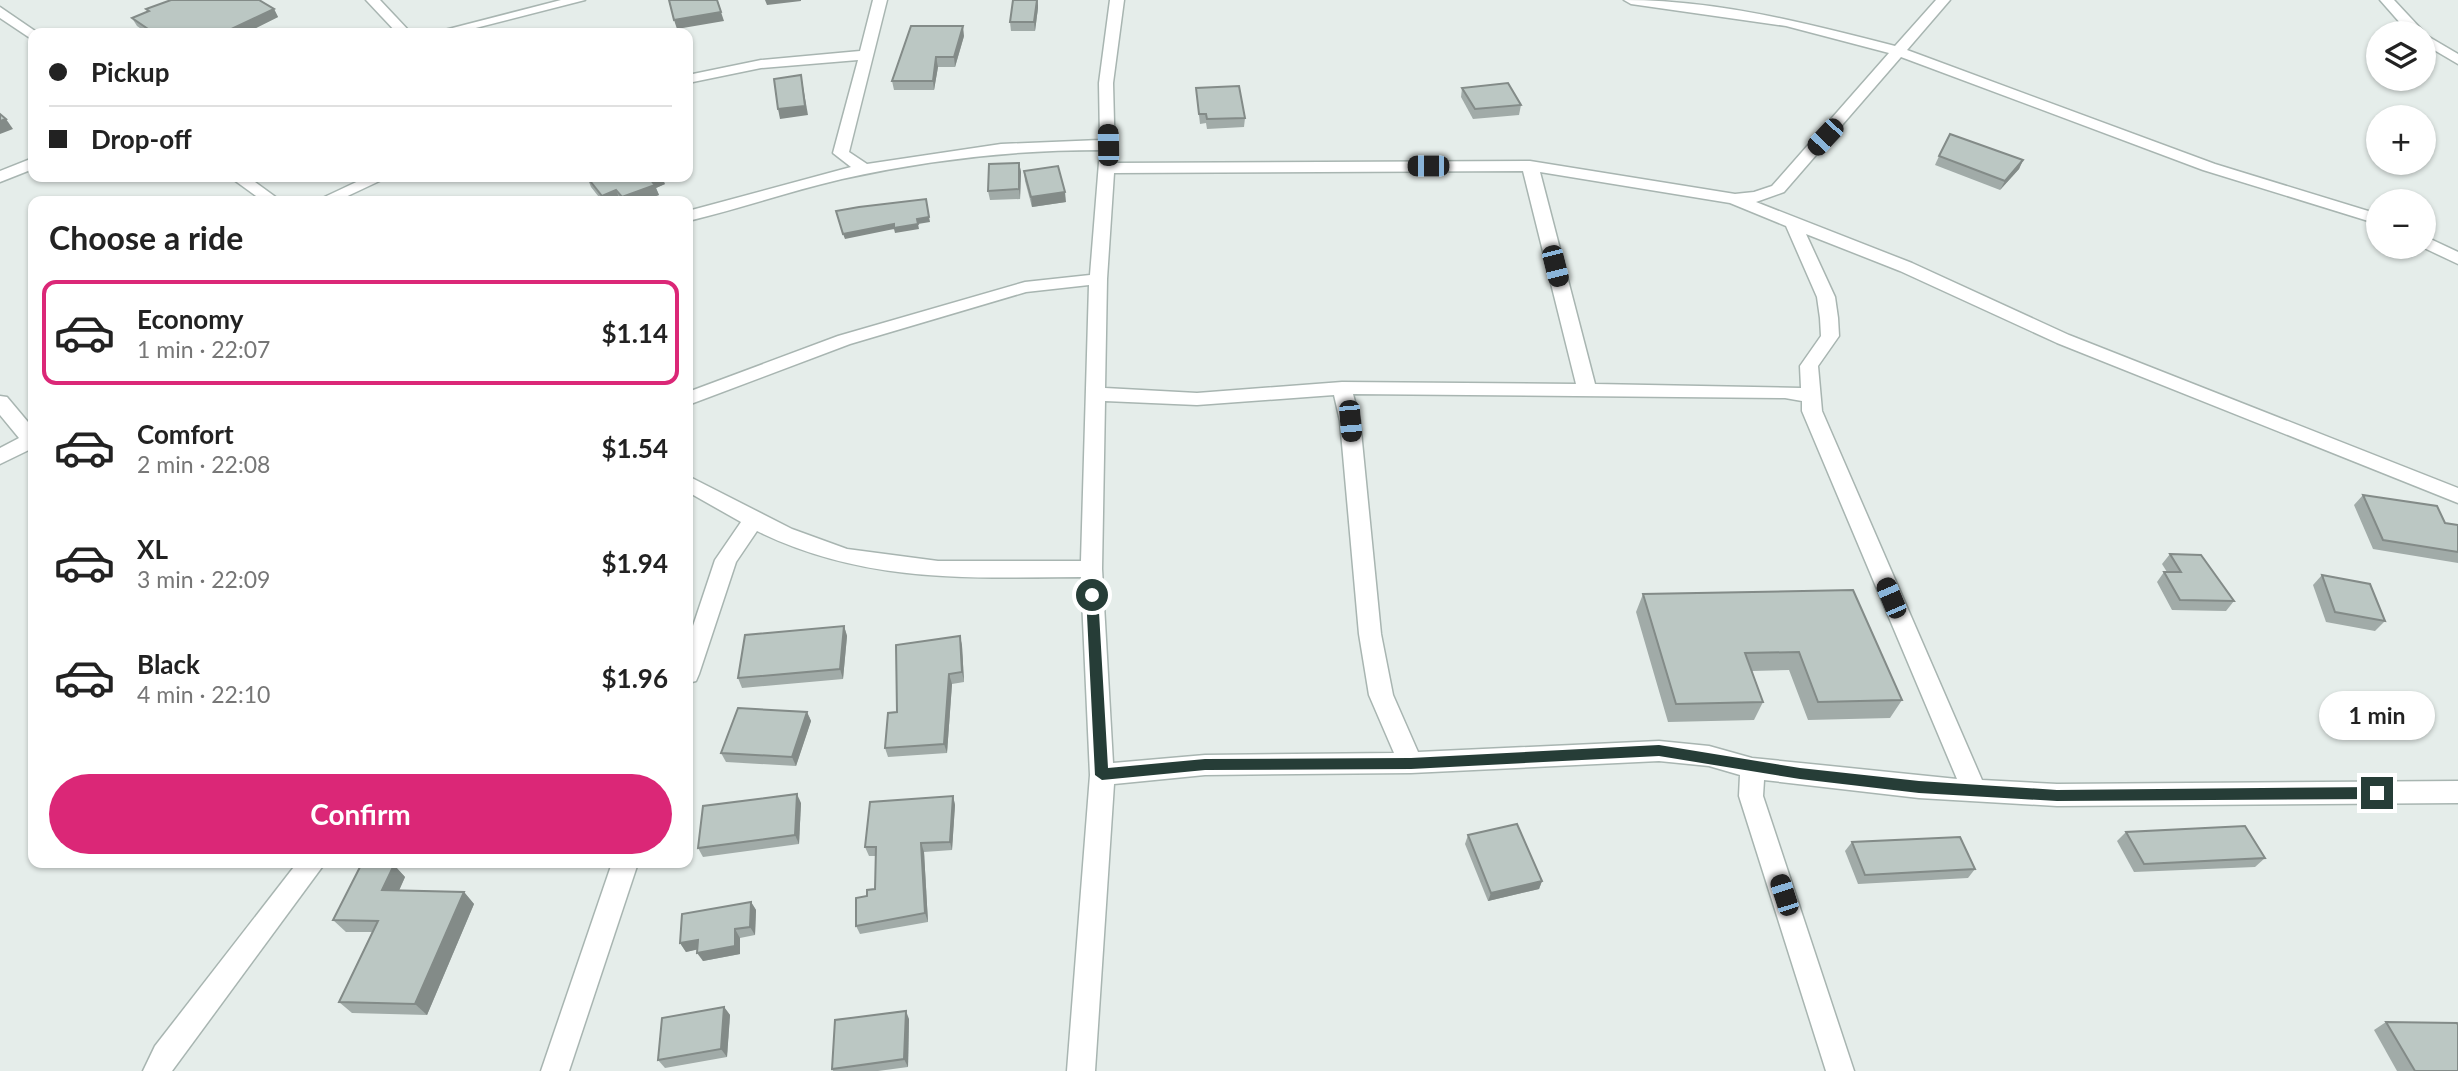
<!DOCTYPE html>
<meta charset="utf-8">
<style>
body{margin:0;font-family:Lato,sans-serif;background:#f2f2f2;color:#222;height:100vh;display:flex;flex-direction:column;font-size:26px;white-space:nowrap}
*{box-sizing:border-box;margin:0}
p{font-size:23px;color:#767676}
.icon{flex:none;width:38px;height:38px;fill:none;stroke:currentColor;stroke-width:2;stroke-linecap:round;stroke-linejoin:round}
.map{position:relative;flex:1;overflow:hidden}
.side{position:absolute;left:28px;top:196px;width:665px;height:672px;display:flex;flex-direction:column;background:#fff;border-radius:14px;box-shadow:0 2px 5px #0004}
.side>*{flex:none}
.hud{position:absolute;left:28px;top:28px;width:665px;height:154px;border-radius:14px;box-shadow:0 2px 5px #0004;display:grid;align-content:center;height:154px;padding:0 21px;background:#fff}
.fabs{position:absolute;left:2366px;top:21px;display:grid;gap:14px}
.fabs a{display:grid;place-items:center;width:70px;height:70px;border-radius:50%;background:#fff;box-shadow:0 2px 5px #0004;font-size:35px}
.end{position:absolute;width:32px;height:32px;margin:-16px;border:9px solid #263d37;background:#fff;box-shadow:0 0 0 4px #fff}
.from{border-radius:50%}
.bubble{position:absolute;height:49px;border-radius:24px;background:#fff;box-shadow:0 2px 5px #0004;font-size:23px;font-weight:700;line-height:49px;text-align:center}
.car{position:absolute;width:21px;height:42px;margin:-21px -10px;border-radius:9px;box-shadow:0 0 5px 2px #0007;background:linear-gradient(#222 24%,#8ab4d8 0 40%,#222 0 76%,#8ab4d8 0 86%,#222 0)}
.hud b{display:flex;align-items:center;gap:24px;height:66px;font-size:26px}
.hud b+b{border-top:2px solid #e0e0e0}
.hud i{width:18px;height:18px;background:#222}
ul{padding:0;list-style:none}
li{display:flex;align-items:center;gap:21px;height:105px;margin:0 14px 10px;padding:0 7px;border:4px solid transparent;border-radius:14px}
li div{flex:1}
li b{display:block;font-size:26px}
li em{font-style:normal;font-weight:700}
li.on{border-color:#db2777}
li>.icon{width:63px;height:63px;stroke-width:1.5}
h2{padding:0 21px;font-size:32px;line-height:84px}
.action{display:flex;gap:14px;margin-top:auto;padding:14px 21px}
.action a{flex:1;height:80px;border-radius:42px;background:#db2777;color:#fff;font-size:28px;font-weight:700;line-height:80px;text-align:center}
.map>svg:first-child{display:block}
.lines{fill:none;stroke-linecap:round;stroke-linejoin:round}
.minor-casing{stroke:#a8b5b1;stroke-width:3}
.minor{fill:#fff;fill-rule:evenodd}
.wall{fill:#a1aba8}
.shaded-wall{fill:#838b88}
.building{fill:#bbc7c3;stroke:#838b88;stroke-width:2}
.route{fill:#263d37}
</style>
<div class="map">
<svg width="2458" height="1071" viewBox="0 0 2458 1071">
<rect width="100%" height="100%" fill="#e5edea"/>
<g class="lines">
<defs>
<g id="minor">
<path d="M366 0H380L411 33H397Z"/>
<path d="M561 0H585L456 33H433Z"/>
<path d="M873 0H887L849 152 867 164 1001 144 1100 140 1099 83 1110 0H1124L1113 83 1115 163 1530 161 1735 194 1754 192 1772 186 1889 53 1786 26 1631 4 1624 0C1717 0 1806 23 1895 46L1936 0H1950L1907 50 2215 164 2378 214V224L2203 170 1901 57 1784 192 1756 202 1912 263 2069 335 2458 488V503L2057 343 1900 271 1806 234 1835 297 1838 318 1839 336 1818 366 1822 411 1982 780 2057 784 2458 781V803L2057 806 1919 798 1764 780 1763 796 1854 1071H1826L1739 796 1740 775 1709 766 1659 761 1411 773 1205 775 1114 784 1095 1071H1067L1090 775 1081 577C966 578 863 583 757 531L736 562 699 674 696 681 688 683V641L715 560 741 522 688 492V476L792 529 847 549 938 561H1081L1089 285 1026 292 850 344 688 405V392L838 336 1025 282 1090 275 1100 150C1013 150 927 160 842 179 790 191 739 209 688 221V211L851 167 833 153 858 60 761 68 688 83V75L761 60 860 51ZM1523 171 1576 384 1342 382 1197 393 1105 388 1107 279 1114 173ZM1540 172 1730 203 1786 226 1817 297 1820 318 1821 336 1800 366 1801 388 1595 384ZM1353 394 1785 398 1802 401V411L1957 779 1752 758 1709 746 1659 741 1418 752 1393 695 1381 634 1360 421ZM1334 395 1340 421 1359 634 1369 695 1394 753 1205 755 1113 763 1102 569 1105 401 1197 405Z"/>
<path d="M2380 0H2394L2422 30 2424 33H2409Z"/>
<path d="M0 7 38 33H33V40L0 18Z"/>
<path d="M2424 34 2458 54V64L2424 44Z"/>
<path d="M33 158V169L0 182V171Z"/>
<path d="M230 177H248L281 201H263Z"/>
<path d="M367 177H388L337 201H316Z"/>
<path d="M2424 236 2458 252V264L2422 247Z"/>
<path d="M0 396 7 397 33 428V448L0 464V448L19 438 0 415Z"/>
<path d="M297 863H325L172 1071H143L155 1046Z"/>
<path d="M612 863H638L569 1071H541Z"/>
</g>
</defs>
<use href="#minor" class="minor-casing"/>
<use href="#minor" class="minor"/>
</g>
<g class="wall">
<path d="M1038 0V8L1035 31H1011L1010 22Z"/>
<path d="M146 9H274L278 17 246 33H147L137 26 132 18 148 12Z"/>
<path d="M964 36 955 67H938L934 90H894L892 81Z"/>
<path d="M1196 88 1245 118 1244 127 1207 129 1206 123 1200 124Z"/>
<path d="M1462 88 1521 105 1519 115 1473 119 1461 97Z"/>
<path d="M1939 156 2023 160 2019 169 2000 190 1935 165Z"/>
<path d="M1019 163 1021 172 1020 199 990 200 988 191Z"/>
<path d="M1024 171 1066 202 1032 207 1025 181Z"/>
<path d="M587 177 665 184 656 188 659 195 642 201H621L620 200 617 201H602L591 187Z"/>
<path d="M2363 495 2445 523 2458 525V563L2373 549 2354 505Z"/>
<path d="M2170 554 2234 601 2226 611 2172 610 2157 582 2164 572H2167L2162 564Z"/>
<path d="M2322 575 2385 621 2375 631 2326 622 2313 585Z"/>
<path d="M1853 590 1902 700 1890 718 1808 720 1789 670 1752 671 1763 702 1754 720 1668 722 1636 612 1643 594Z"/>
<path d="M844 626 847 636 843 679 742 688 738 678Z"/>
<path d="M960 636 962 646 964 682 952 684 947 753 888 757 885 748 897 712Z"/>
<path d="M807 712 811 721 796 766 726 762 721 753Z"/>
<path d="M953 796 955 805 952 850 924 852 928 922 860 934 856 926 867 896 875 889V856H869L865 847Z"/>
<path d="M801 803 799 844 703 857 698 848Z"/>
<path d="M2126 832 2265 858 2255 867 2134 872 2117 841Z"/>
<path d="M1468 835 1542 881 1539 889 1488 901 1465 844Z"/>
<path d="M1852 842 1975 869 1968 878 1858 884 1845 851Z"/>
<path d="M394 865 405 877 399 890 464 892 474 904 427 1015 352 1013 339 1002 372 932H346L333 920Z"/>
<path d="M751 902 756 910 755 935 740 938V954L703 961 698 949 686 952 680 943Z"/>
<path d="M724 1007 730 1015 727 1057 665 1068 658 1060Z"/>
<path d="M909 1019 908 1067 878 1071H833L832 1069Z"/>
<path d="M2386 1022 2458 1071H2397L2374 1030Z"/>
</g>
<g class="shaded-wall">
<path d="M765 0H801V1L767 5Z"/>
<path d="M1038 0V8L1035 31 1034 22Z"/>
<path d="M274 9 278 17 246 33H223Z"/>
<path d="M721 12 724 21 677 29 674 20Z"/>
<path d="M963 26 964 36 955 67 954 57Z"/>
<path d="M936 57 938 67 934 90 933 81Z"/>
<path d="M801 75 808 115 780 119 778 109Z"/>
<path d="M6 119 13 129 0 134V121Z"/>
<path d="M2023 160 2019 169 2000 190 2005 181Z"/>
<path d="M1019 163 1021 172 1020 199 1019 189Z"/>
<path d="M655 177H662L665 184 656 188 659 195 642 201H623L622 197 650 179Z"/>
<path d="M616 190 620 200 617 201H604L602 196Z"/>
<path d="M1065 192 1066 202 1032 207 1031 197Z"/>
<path d="M929 217 930 222 918 224 917 219Z"/>
<path d="M894 224H918L919 229 895 233 894 229 845 239 843 234Z"/>
<path d="M844 626 847 636 843 679 840 669Z"/>
<path d="M960 636 962 646 964 682 962 672Z"/>
<path d="M949 674 952 684 947 753 944 744Z"/>
<path d="M807 712 811 721 796 766 792 757Z"/>
<path d="M797 794 801 803 799 844 795 835Z"/>
<path d="M953 796 955 805 952 850 950 842Z"/>
<path d="M921 843 924 852 928 922 925 913Z"/>
<path d="M394 865 405 877 394 902 382 890Z"/>
<path d="M1542 881 1539 889 1488 901 1491 893Z"/>
<path d="M464 892 474 904 427 1015 415 1004Z"/>
<path d="M751 902 756 910 755 935 750 927Z"/>
<path d="M735 929 740 938V954L703 961 697 953Z"/>
<path d="M698 940 704 948 686 952 680 943Z"/>
<path d="M724 1007 730 1015 727 1057 721 1049Z"/>
<path d="M906 1011 909 1019 908 1067 904 1059Z"/>
</g>
<g class="building">
<path d="M171 0H259L274 9 223 33H154L132 18 149 11 146 9Z"/>
<path d="M669 0H717L721 12 674 20Z"/>
<path d="M1013 0H1037L1034 22H1010Z"/>
<path d="M911 26H963L954 57H936L933 81H892Z"/>
<path d="M801 75 805 106 778 109 774 79Z"/>
<path d="M1508 83 1521 105 1475 109 1462 88Z"/>
<path d="M1239 86 1245 118 1207 119 1206 114H1199L1196 88Z"/>
<path d="M0 114 6 119 0 121Z"/>
<path d="M1950 134 2023 160 2005 181 1939 156Z"/>
<path d="M1019 163V189L988 191 989 164Z"/>
<path d="M1058 166 1065 192 1031 197 1024 171Z"/>
<path d="M587 177H655L650 179 655 185 622 197 616 190 602 196Z"/>
<path d="M926 199 929 217 917 219 918 224 894 228V224L843 234 836 211 859 207Z"/>
<path d="M2363 495 2437 506 2445 523 2458 525V552L2383 540Z"/>
<path d="M2170 554 2201 555 2234 601 2180 600 2164 572H2181Z"/>
<path d="M2322 575 2370 584 2385 621 2335 612Z"/>
<path d="M1853 590 1902 700 1818 702 1799 652 1745 653 1763 702 1676 704 1643 594Z"/>
<path d="M844 626 840 669 738 678 745 635Z"/>
<path d="M960 636 962 672 949 674 944 744 885 748 888 713 897 712 896 645Z"/>
<path d="M738 708 807 712 792 757 721 753Z"/>
<path d="M797 794 795 835 698 848 703 806Z"/>
<path d="M953 796 950 842 921 843 925 913 856 926V898L867 896V890L875 889 876 847H865L870 802Z"/>
<path d="M1517 824 1542 881 1491 893 1468 835Z"/>
<path d="M2245 826 2265 858 2144 864 2126 832Z"/>
<path d="M1960 837 1975 869 1865 875 1852 842Z"/>
<path d="M361 865H394L382 890 464 892 415 1004 339 1002 378 921 333 920Z"/>
<path d="M751 902 750 927 735 929V946L697 953 698 940 680 943 682 914Z"/>
<path d="M724 1007 721 1049 658 1060 662 1018Z"/>
<path d="M906 1011 904 1059 832 1069 835 1020Z"/>
<path d="M2386 1022 2457 1023 2458 1025V1071H2415Z"/>
</g>
<path class="route" d="M1092 590 1098 595 1108 768 1205 759 1411 758 1659 745 1800 768 1919 781 2057 790 2377 787 2384 793 2377 799 2057 801 1919 793 1800 779 1659 756 1411 769 1205 770 1102 780 1095 775 1086 595Z"/>
</svg>
<div class="fabs">
<a><svg class="icon" aria-label="layers" viewBox="0 0 24 24"><path d="M12 4l9 5-9 5-9-5zM3 14l9 5 9-5"/></svg></a>
<a>+</a>
<a>−</a>
</div>
<i class="end from" style="left:1092px;top:595px"></i>
<i class="end" style="left:2377px;top:793px"></i>
<div class="bubble" style="left:2319px;top:691px;width:116px">1 min</div>
<i class="car" style="left:1825px;top:137px;rotate:223deg"></i>
<i class="car" style="left:1108px;top:145px;rotate:359deg"></i>
<i class="car" style="left:1428px;top:166px;rotate:270deg"></i>
<i class="car" style="left:1555px;top:266px;rotate:166deg"></i>
<i class="car" style="left:1350px;top:421px;rotate:175deg"></i>
<i class="car" style="left:1891px;top:598px;rotate:337deg"></i>
<i class="car" style="left:1784px;top:895px;rotate:342deg"></i>
<div class="hud">
<b><i class="from"></i>Pickup</b>
<b><i></i>Drop-off</b>
</div>
<section class="side">
<h2>Choose a ride</h2>
<ul>
<li class="on"><svg class="icon" aria-label="car" viewBox="0 0 24 24"><path d="M5 17H2v-5l4-1 3-4h7l3 4 3 1v5h-3M9 17h6M6 11h13"/><circle cx="7" cy="17" r="2"/><circle cx="17" cy="17" r="2"/></svg><div><b>Economy</b><p>1 min · 22:07</p></div><em>$1.14</em></li>
<li><svg class="icon" aria-label="car" viewBox="0 0 24 24"><path d="M5 17H2v-5l4-1 3-4h7l3 4 3 1v5h-3M9 17h6M6 11h13"/><circle cx="7" cy="17" r="2"/><circle cx="17" cy="17" r="2"/></svg><div><b>Comfort</b><p>2 min · 22:08</p></div><em>$1.54</em></li>
<li><svg class="icon" aria-label="car" viewBox="0 0 24 24"><path d="M5 17H2v-5l4-1 3-4h7l3 4 3 1v5h-3M9 17h6M6 11h13"/><circle cx="7" cy="17" r="2"/><circle cx="17" cy="17" r="2"/></svg><div><b>XL</b><p>3 min · 22:09</p></div><em>$1.94</em></li>
<li><svg class="icon" aria-label="car" viewBox="0 0 24 24"><path d="M5 17H2v-5l4-1 3-4h7l3 4 3 1v5h-3M9 17h6M6 11h13"/><circle cx="7" cy="17" r="2"/><circle cx="17" cy="17" r="2"/></svg><div><b>Black</b><p>4 min · 22:10</p></div><em>$1.96</em></li>
</ul>
<div class="action"><a>Confirm</a></div>
</section>
</div>
